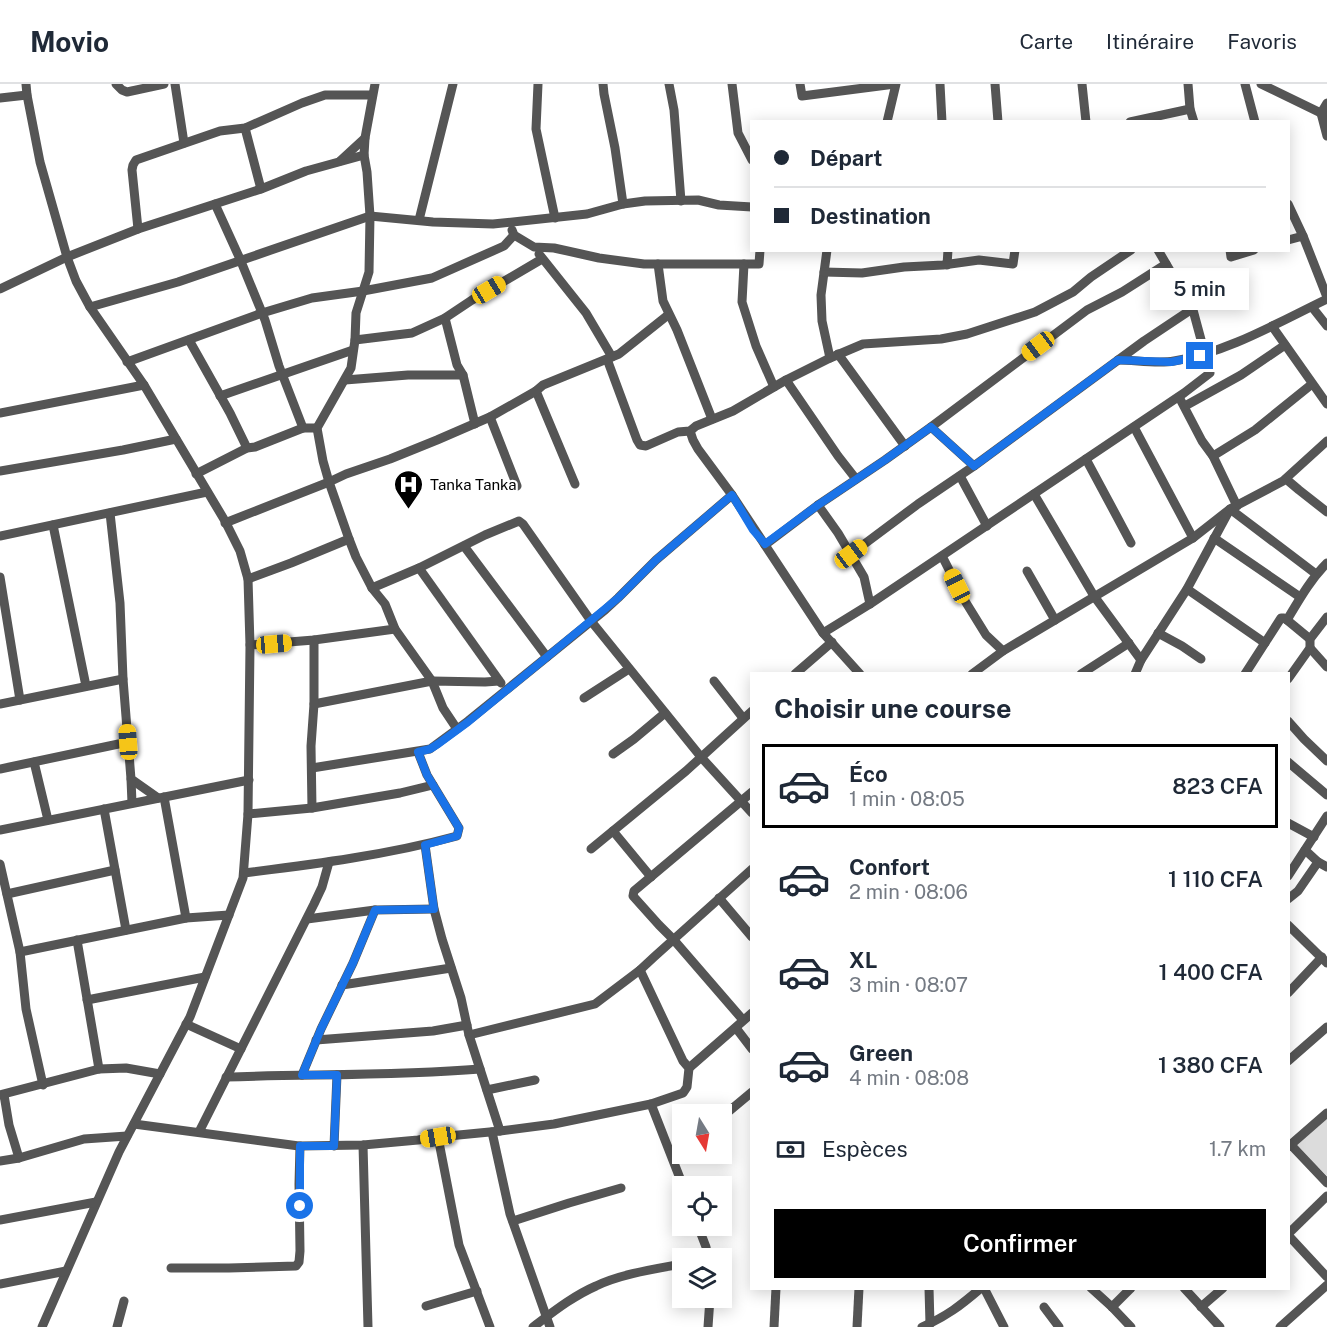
<!DOCTYPE html>
<html lang="fr">
<meta charset="utf-8">
<style>
body{margin:0;font-family:"Public Sans",sans-serif;background:#f6f6f7;color:#1f2937;height:100vh;display:flex;flex-direction:column;font-size:22px;white-space:nowrap}
*{box-sizing:border-box;margin:0}
p{font-size:20px;color:#747a83}
.icon{flex:none;width:33px;height:33px;fill:none;stroke:currentColor;stroke-width:2;stroke-linecap:round;stroke-linejoin:round}
.map{position:relative;flex:1;overflow:hidden}
.sheet{position:absolute;left:750px;top:588px;width:540px;height:618px;display:flex;flex-direction:column;background:#fff;border-radius:0px;box-shadow:0 3px 15px #0003}
.sheet>*{flex:none}
.banner{position:absolute;left:750px;top:36px;width:540px;height:132px;border-radius:0px;box-shadow:0 3px 15px #0003;display:grid;align-content:center;height:132px;padding:0 24px;background:#fff}
.needle{width:39px;rotate:169deg}
.fabs{position:absolute;left:672px;top:1020px;display:grid;gap:12px}
.fabs a{display:grid;place-items:center;width:60px;height:60px;border-radius:0px;background:#fff;box-shadow:0 3px 15px #0003;font-size:30px}
.end{position:absolute;width:27px;height:27px;margin:-14px;border:8px solid #1a73e8;background:#fff;box-shadow:0 0 0 3px #fff}
.from{border-radius:50%}
.bubble{position:absolute;height:42px;border-radius:0px;background:#fff;box-shadow:0 3px 15px #0003;font-size:20px;font-weight:600;line-height:42px;text-align:center}
.car{position:absolute;width:18px;height:36px;margin:-18px -9px;border-radius:8px;box-shadow:0 0 4px 2px #0007;background:linear-gradient(#f5c518 24%,#345 0 40%,#f5c518 0 76%,#345 0 86%,#f5c518 0)}
.banner b{display:flex;align-items:center;gap:21px;height:57px;font-size:22px}
.banner b+b{border-top:2px solid #e0e1e3}
.banner i{width:15px;height:15px;background:#1f2937}
ul{padding:0;list-style:none}
li{display:flex;align-items:center;gap:18px;height:84px;margin:0 12px 9px;padding:0 12px;border:3px solid transparent;border-radius:0px}
li div{flex:1}
li b{display:block;font-size:22px}
li em{font-style:normal;font-weight:600}
li.current{border-color:#000}
li>.icon{width:54px;height:54px;stroke-width:1.5}
h2{padding:0 24px;font-size:27px;line-height:72px}
.pay{display:flex;align-items:center;gap:15px;height:66px;padding:0 24px;font-size:22px}
.pay p{margin-inline-start:auto}
.primary-button{display:flex;gap:12px;margin-top:auto;padding:12px 24px}
.primary-button a{flex:1;height:69px;border-radius:0px;background:#000;color:#fff;font-size:24px;font-weight:600;line-height:69px;text-align:center}
header{display:flex;align-items:center;gap:36px;box-sizing:border-box;height:84px;padding:0 30px;background:#fff;border-bottom:2px solid #e0e1e3}
header strong{font-size:28px}
nav{display:flex;gap:33px;margin-inline-start:auto;font-size:21px}
.map>svg:first-child{display:block}
.green{fill:#dcdcdc}
.lines{fill:none;stroke-linecap:round;stroke-linejoin:round}
.minor{stroke:#555;stroke-width:9}
.route{stroke:#1a73e8;stroke-width:8}
.labels{text-anchor:middle;dominant-baseline:central;stroke-width:4.5;stroke-linejoin:round;paint-order:stroke}
.poi-label{font-size:15px;fill:#000;stroke:#fff;text-anchor:start}
</style>
<header>
<strong>Movio</strong>
<nav><a>Carte</a><a>Itinéraire</a><a>Favoris</a></nav>
</header>
<div class="map">
<svg width="1327" height="1243" viewBox="0 0 1327 1243">
<rect width="100%" height="100%" fill="#fff"/>
<path class="green" d="M1327 1032V1092L1296 1060Z"/>
<g class="lines">
<g class="minor">
<path d="M26 0 27 11 40 78 67 173 76 197 90 223 144 301 225 437 240 467 248 495 250 561 248 730 243 794 190 933 119 1068 42 1243"/>
<path d="M116 0 122 6 127 8 164 0"/>
<path d="M175 0 184 59"/>
<path d="M538 0 536 45 555 134"/>
<path d="M603 0 604 10 615 64 623 120"/>
<path d="M669 0 674 26 681 117"/>
<path d="M732 0 738 49 752 76"/>
<path d="M800 0 802 12 895 0"/>
<path d="M940 0 942 38"/>
<path d="M995 0 998 38"/>
<path d="M1082 0 1086 38"/>
<path d="M1188 0 1190 25 1194 38"/>
<path d="M1245 0 1255 38"/>
<path d="M1261 0 1327 32"/>
<path d="M0 14 27 11"/>
<path d="M1327 19 1321 29 1327 52"/>
<path d="M887 38 896 0"/>
<path d="M1130 38 1190 25"/>
<path d="M245 44 261 105"/>
<path d="M340 77 365 54"/>
<path d="M215 120 240 175 265 236 279 282 303 344"/>
<path d="M1288 120 1303 152"/>
<path d="M419 136 453 0"/>
<path d="M138 145 132 86 133 81 136 76 220 47 245 44 302 19 325 11H372"/>
<path d="M512 146 514 151 534 163 554 164 599 174 644 180H759L760 166"/>
<path d="M1288 156 1303 152 1327 213"/>
<path d="M827 166 821 211 822 237 830 274"/>
<path d="M1230 166 1231 173 1254 166"/>
<path d="M539 170 586 229 612 273"/>
<path d="M658 180 663 217 677 246 712 335"/>
<path d="M744 180 742 218 756 262 774 303"/>
<path d="M947 181 948 166"/>
<path d="M824 188 862 189 904 183 943 181 979 176 1013 180 1015 166"/>
<path d="M0 205 67 173 138 145 261 105 306 87 364 71"/>
<path d="M90 223 178 198 370 132 433 138 493 140 587 130 623 120 645 117 698 116 719 121 752 123"/>
<path d="M1312 223 1327 242"/>
<path d="M445 234 457 281 463 291 475 340"/>
<path d="M1272 242 1327 320"/>
<path d="M189 256 230 329 247 364"/>
<path d="M355 256 412 249 445 234 472 216 542 175"/>
<path d="M838 270 905 362"/>
<path d="M607 275 637 356 640 361 646 362 678 348 690 347 696 342 733 327 786 296 830 274 863 260 941 255 967 250 1035 228 1073 208 1091 193 1131 166"/>
<path d="M1118 276C1135 276 1158 280 1174 277 1226 269 1279 238 1327 215"/>
<path d="M127 278 262 229 312 214 363 207 432 194 504 162 514 151"/>
<path d="M345 296 408 291H463"/>
<path d="M786 296 838 372 856 395"/>
<path d="M536 307 575 400"/>
<path d="M220 312 353 266"/>
<path d="M1179 313 1202 357 1213 372 1237 422"/>
<path d="M1185 322 1241 291 1285 261"/>
<path d="M0 329 144 301"/>
<path d="M490 333 517 402"/>
<path d="M931 343 974 382"/>
<path d="M1134 343 1193 454"/>
<path d="M690 347 693 356 698 365 732 411 823 549 860 590"/>
<path d="M1213 372 1255 346 1312 300"/>
<path d="M1086 375 1131 459"/>
<path d="M0 387 123 366 176 355"/>
<path d="M196 390 247 364 255 363 303 344H317"/>
<path d="M960 392 987 442"/>
<path d="M1286 395 1299 406 1327 428"/>
<path d="M1034 410 1094 512 1141 576"/>
<path d="M818 421 838 449 864 493 870 520"/>
<path d="M110 429 120 519 123 595 131 695 158 714"/>
<path d="M225 439 329 398 346 390 390 375 437 356 490 333 536 307 543 301 619 270 668 231"/>
<path d="M53 441 86 602"/>
<path d="M0 452 207 408"/>
<path d="M1214 454 1300 513"/>
<path d="M349 455 356 473 372 504 385 520 395 545 432 597 443 624 457 645"/>
<path d="M765 461 818 421 885 376 931 343 1087 226 1122 208 1166 180"/>
<path d="M464 462 547 573"/>
<path d="M851 470 918 420 974 382 1144 257 1192 225"/>
<path d="M942 472 965 517 986 551 1003 567"/>
<path d="M419 484 501 599"/>
<path d="M1027 487 1055 536"/>
<path d="M0 493 20 616"/>
<path d="M248 495 291 479 349 455 329 398 323 377 317 344 351 284 355 256 356 229 369 188 370 132 367 88 364 71 365 54 375 0"/>
<path d="M372 504 419 484 485 451 519 437 523 440 591 537 701 673 752 729"/>
<path d="M1187 505 1265 559"/>
<path d="M823 549 870 520 1184 309 1210 289 1193 226 1158 166"/>
<path d="M1158 549 1182 562 1201 575"/>
<path d="M1310 555 1287 536C1299 516 1310 496 1327 479"/>
<path d="M250 561 314 556 395 545"/>
<path d="M1310 564 1327 583"/>
<path d="M795 590 832 558"/>
<path d="M972 590 1003 567 1193 454 1230 425 1283 397 1327 357"/>
<path d="M1081 590 1129 559"/>
<path d="M1135 590 1141 576 1187 505 1230 425 1316 490"/>
<path d="M1245 590 1281 534H1284L1287 536"/>
<path d="M1288 595 1310 564V555L1327 533"/>
<path d="M714 597 743 634"/>
<path d="M584 614 629 585"/>
<path d="M0 620 123 595"/>
<path d="M314 620 432 597 485 598 499 597"/>
<path d="M1288 637 1304 655 1327 677"/>
<path d="M613 670 634 655 665 629"/>
<path d="M34 678 48 736"/>
<path d="M1288 678 1327 711"/>
<path d="M312 684 430 665 468 637 605 526 618 514 656 476 732 411"/>
<path d="M0 685 128 658"/>
<path d="M131 695 132 719"/>
<path d="M164 713 186 834"/>
<path d="M312 724 311 662 314 620V556"/>
<path d="M104 725 126 846"/>
<path d="M248 730 312 724 400 709 433 701"/>
<path d="M1288 739 1314 753"/>
<path d="M0 746 249 696"/>
<path d="M613 747 651 793"/>
<path d="M425 761 434 825 442 855 461 914 469 951 500 1047"/>
<path d="M591 765 686 687 752 627"/>
<path d="M1305 766 1318 778 1327 783"/>
<path d="M0 780 20 868 26 925 43 1001"/>
<path d="M244 789C316 780 387 771 457 752L459 744 427 691 418 668"/>
<path d="M1288 792 1327 732"/>
<path d="M7 810 115 786"/>
<path d="M719 814 752 853"/>
<path d="M1288 815 1298 807 1318 778"/>
<path d="M307 835 375 826 434 825"/>
<path d="M1288 841 1327 879"/>
<path d="M77 856 99 985"/>
<path d="M20 868 186 834 229 831"/>
<path d="M342 901 451 884"/>
<path d="M1288 909 1322 873"/>
<path d="M87 916 205 893"/>
<path d="M743 936 673 855 659 841 633 812 634 807 752 708"/>
<path d="M186 940 241 965"/>
<path d="M736 944 752 965"/>
<path d="M469 951 595 920 640 886 654 873 752 785"/>
<path d="M316 956 433 947 467 941"/>
<path d="M1288 977 1327 943"/>
<path d="M689 984 752 929"/>
<path d="M302 991 321 945 353 879 375 826"/>
<path d="M226 993C311 990 396 992 480 985"/>
<path d="M487 1006 535 996"/>
<path d="M0 1011 99 985 126 984 160 990"/>
<path d="M4 1011 9 1041 19 1074"/>
<path d="M651 1020 683 1102"/>
<path d="M722 1033 752 1008"/>
<path d="M134 1040 299 1062 363 1061 418 1056 438 1053 500 1047 554 1040 651 1020 683 1009 687 1003 689 984 683 977 640 886"/>
<path d="M199 1048 314 820 322 803 329 778"/>
<path d="M492 1048 510 1130 550 1243"/>
<path d="M438 1053 459 1161 490 1243"/>
<path d="M363 1061 368 1243"/>
<path d="M1291 1061 1327 1099"/>
<path d="M334 1062 337 991"/>
<path d="M1288 1063 1327 1029"/>
<path d="M0 1077 19 1074 84 1055 127 1052"/>
<path d="M0 1136 96 1118"/>
<path d="M513 1137 569 1119 621 1104"/>
<path d="M698 1142 706 1163 708 1174"/>
<path d="M1288 1150 1327 1112"/>
<path d="M1288 1151 1327 1193"/>
<path d="M171 1184H229L296 1182 299 1178 300 1167 299 1100 300 1062"/>
<path d="M0 1200 66 1187"/>
<path d="M929 1204 930 1240"/>
<path d="M984 1204 1004 1243"/>
<path d="M1091 1204 1112 1223 1131 1243"/>
<path d="M1184 1204 1220 1243"/>
<path d="M426 1222 477 1207"/>
<path d="M1044 1223 1059 1243"/>
<path d="M1112 1223 1131 1204"/>
<path d="M1201 1223 1223 1204"/>
<path d="M117 1243 124 1217"/>
<path d="M533 1243C553 1228 573 1212 596 1202 621 1190 655 1185 682 1180"/>
<path d="M708 1243 710 1214"/>
<path d="M774 1243 776 1204"/>
<path d="M857 1243 859 1204"/>
<path d="M922 1243C947 1232 960 1222 981 1204"/>
<path d="M1280 1243 1327 1201"/>
</g>
</g>
<g class="lines">
<path class="route" d="M300 1122V1062H334L337 991H302L321 945 353 879 375 826 434 825 425 761 457 752 459 744 427 691 418 668 430 665 438 660 468 638 547 573 618 514 656 476 732 411 753 446 765 460 818 421 885 376 931 343 974 382 1118 276 1171 278 1200 272"/>
</g>
<defs>
<symbol id="hospital-pin" viewBox="-11 -11 22 30"><path d="M0 17L-7.5 6A9.5 9.5 0 1 1 7.5 6Z" fill="#000" stroke="#fff"/><path d="M-5-5h3v3.5h4V-5h3V5h-3V1.5h-4V5h-3Z" fill="#fff"/></symbol>
</defs>
<g fill-rule="evenodd">
<use href="#hospital-pin" x="392" y="384" width="33" height="45"/>
</g>
<g class="labels">
<g class="poi-label">
<text x="430" y="400">Tanka Tanka</text>
</g>
</g>
</svg>
<div class="fabs">
<a><svg class="needle" viewBox="-14 -14 28 28"><path d="M0-13l5 13h-10z" fill="#e53935"/><path d="M0 13l5-13h-10z" fill="#747a83"/></svg></a>
<a><svg class="icon" aria-label="locate" viewBox="0 0 24 24"><circle cx="12" cy="12" r="6"/><path d="M12 2v4M12 18v4M2 12h4M18 12h4"/></svg></a>
<a><svg class="icon" aria-label="layers" viewBox="0 0 24 24"><path d="M12 4l9 5-9 5-9-5zM3 14l9 5 9-5"/></svg></a>
</div>
<i class="end from" style="left:300px;top:1122px"></i>
<i class="end" style="left:1200px;top:272px"></i>
<div class="bubble" style="left:1150px;top:184px;width:99px">5 min</div>
<i class="car" style="left:489px;top:206px;rotate:59deg"></i>
<i class="car" style="left:1038px;top:262px;rotate:233deg"></i>
<i class="car" style="left:851px;top:470px;rotate:53deg"></i>
<i class="car" style="left:957px;top:502px;rotate:334deg"></i>
<i class="car" style="left:274px;top:560px;rotate:85deg"></i>
<i class="car" style="left:128px;top:658px;rotate:356deg"></i>
<i class="car" style="left:438px;top:1053px;rotate:261deg"></i>
<div class="banner">
<b><i class="from"></i>Départ</b>
<b><i></i>Destination</b>
</div>
<section class="sheet">
<h2>Choisir une course</h2>
<ul>
<li class="current"><svg class="icon" aria-label="car" viewBox="0 0 24 24"><path d="M5 17H2v-5l4-1 3-4h7l3 4 3 1v5h-3M9 17h6M6 11h13"/><circle cx="7" cy="17" r="2"/><circle cx="17" cy="17" r="2"/></svg><div><b>Éco</b><p>1 min · 08:05</p></div><em>823 CFA</em></li>
<li><svg class="icon" aria-label="car" viewBox="0 0 24 24"><path d="M5 17H2v-5l4-1 3-4h7l3 4 3 1v5h-3M9 17h6M6 11h13"/><circle cx="7" cy="17" r="2"/><circle cx="17" cy="17" r="2"/></svg><div><b>Confort</b><p>2 min · 08:06</p></div><em>1 110 CFA</em></li>
<li><svg class="icon" aria-label="car" viewBox="0 0 24 24"><path d="M5 17H2v-5l4-1 3-4h7l3 4 3 1v5h-3M9 17h6M6 11h13"/><circle cx="7" cy="17" r="2"/><circle cx="17" cy="17" r="2"/></svg><div><b>XL</b><p>3 min · 08:07</p></div><em>1 400 CFA</em></li>
<li><svg class="icon" aria-label="car" viewBox="0 0 24 24"><path d="M5 17H2v-5l4-1 3-4h7l3 4 3 1v5h-3M9 17h6M6 11h13"/><circle cx="7" cy="17" r="2"/><circle cx="17" cy="17" r="2"/></svg><div><b>Green</b><p>4 min · 08:08</p></div><em>1 380 CFA</em></li>
</ul>
<div class="pay"><svg class="icon" aria-label="cash" viewBox="0 0 24 24"><path d="M3 7h18v10H3z"/><circle cx="12" cy="12" r="2"/></svg>Espèces<p>1.7 km</p></div>
<div class="primary-button"><a>Confirmer</a></div>
</section>
</div>
